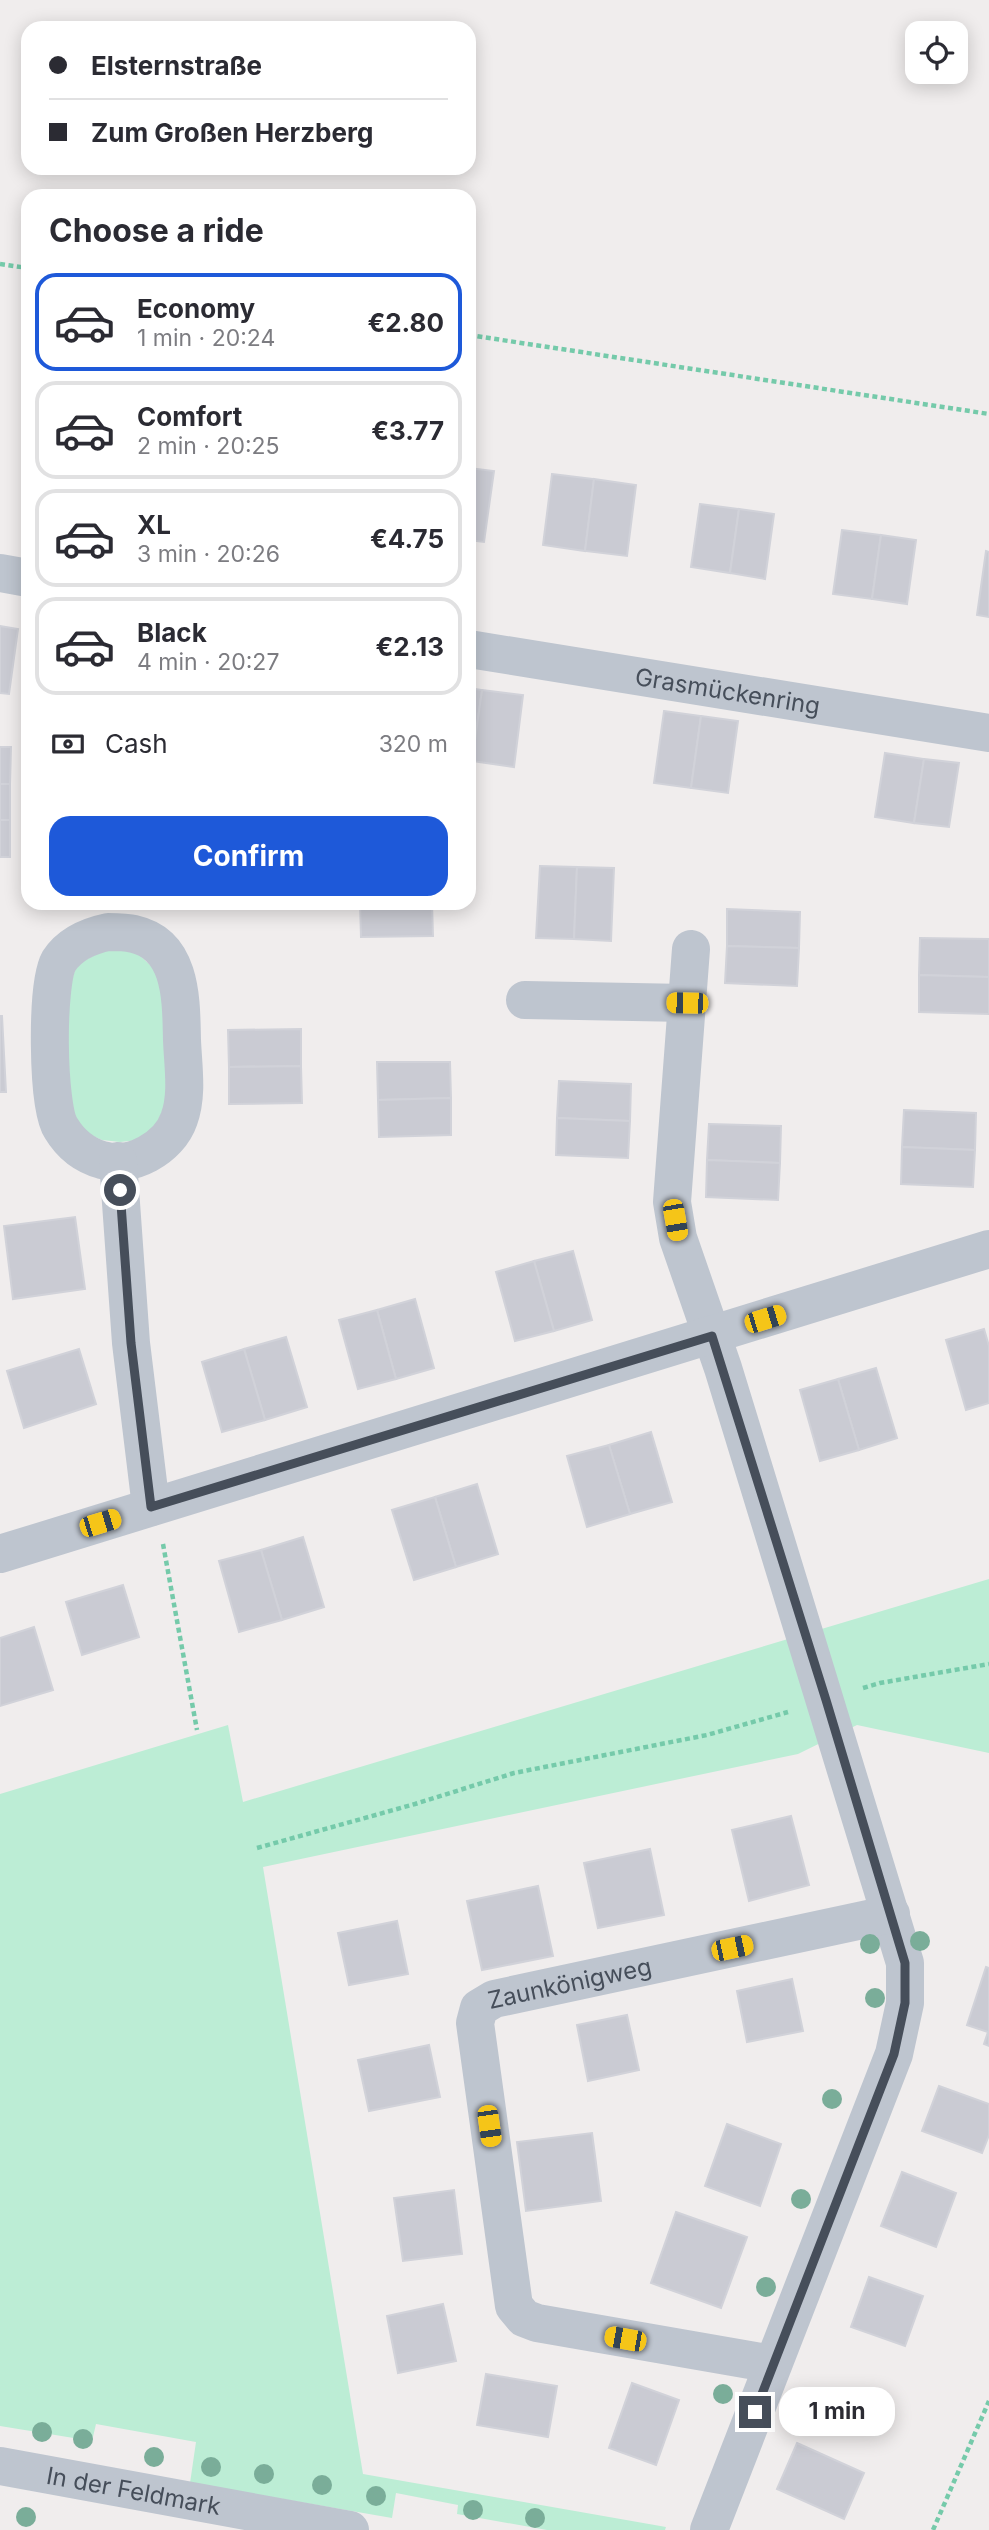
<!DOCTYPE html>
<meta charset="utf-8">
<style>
body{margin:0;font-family:Inter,sans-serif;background:#f7f7f7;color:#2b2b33;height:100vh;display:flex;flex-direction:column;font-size:26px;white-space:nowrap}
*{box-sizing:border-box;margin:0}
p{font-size:23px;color:#7c7c81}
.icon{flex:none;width:38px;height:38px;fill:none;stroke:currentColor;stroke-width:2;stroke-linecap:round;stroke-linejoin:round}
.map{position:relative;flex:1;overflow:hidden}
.drawer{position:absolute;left:21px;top:189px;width:455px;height:721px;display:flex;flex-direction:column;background:#fff;border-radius:21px;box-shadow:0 4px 18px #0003}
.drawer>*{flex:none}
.hud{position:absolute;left:21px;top:21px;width:455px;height:154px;border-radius:21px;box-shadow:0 4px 18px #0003;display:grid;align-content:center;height:154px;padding:0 28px;background:#fff}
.fabs{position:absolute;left:905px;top:21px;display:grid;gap:14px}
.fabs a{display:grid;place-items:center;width:63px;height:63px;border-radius:14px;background:#fff;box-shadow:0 4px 18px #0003;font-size:35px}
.end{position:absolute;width:32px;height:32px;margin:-16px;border:9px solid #464e5a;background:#fff;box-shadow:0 0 0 4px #fff}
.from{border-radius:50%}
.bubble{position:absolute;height:49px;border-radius:21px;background:#fff;box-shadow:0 4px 18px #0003;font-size:23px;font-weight:700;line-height:49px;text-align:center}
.car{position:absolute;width:21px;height:42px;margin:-21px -10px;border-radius:9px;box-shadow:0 0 5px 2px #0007;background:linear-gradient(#f5c518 24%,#345 0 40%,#f5c518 0 76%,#345 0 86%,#f5c518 0)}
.hud b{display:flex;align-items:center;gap:24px;height:66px;font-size:26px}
.hud b+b{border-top:2px solid #e1e1e2}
.hud i{width:18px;height:18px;background:#2b2b33}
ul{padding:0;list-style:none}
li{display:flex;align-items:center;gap:21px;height:98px;margin:0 14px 10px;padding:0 14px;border:4px solid #e1e1e2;border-radius:21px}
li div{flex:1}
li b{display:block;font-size:26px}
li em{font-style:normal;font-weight:700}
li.active{border-color:#1e59d9}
li>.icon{width:63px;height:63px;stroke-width:1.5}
h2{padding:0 28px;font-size:32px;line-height:84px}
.pay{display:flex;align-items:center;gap:18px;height:77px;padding:0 28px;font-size:26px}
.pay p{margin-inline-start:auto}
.action{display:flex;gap:14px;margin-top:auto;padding:14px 28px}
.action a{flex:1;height:80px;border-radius:21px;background:#1e59d9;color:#fff;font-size:28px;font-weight:700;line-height:80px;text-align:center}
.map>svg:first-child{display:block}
.green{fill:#bcedd5}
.building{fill:#cacbd3;stroke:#d1d2d9;stroke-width:2}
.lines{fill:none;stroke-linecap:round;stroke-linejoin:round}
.path{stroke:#75caaa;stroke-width:4.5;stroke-dasharray:5 3.5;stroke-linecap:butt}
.street{stroke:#bec5cf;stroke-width:38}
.tree{fill:#7aad99}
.route{stroke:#464e5a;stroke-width:9}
.labels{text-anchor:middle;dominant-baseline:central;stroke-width:6;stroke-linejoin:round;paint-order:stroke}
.street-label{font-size:24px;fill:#464e5a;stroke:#fff}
</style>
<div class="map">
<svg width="989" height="2530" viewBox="0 0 989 2530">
<rect width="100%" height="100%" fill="#f0eded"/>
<g class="green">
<path d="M113 946 135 951 164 978 171 1090 155 1128 139 1140 120 1142 102 1140 86 1133 72 1117 64 1004 77 964Z"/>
<path d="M989 1579V1753L857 1725 798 1754 263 1867 363 2474 666 2527 665 2530H547L457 2514 458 2505 396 2493 392 2518 190 2483 196 2442 96 2424 92 2441 0 2426V1794L228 1725 243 1802Z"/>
</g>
<g class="building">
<path d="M469 468 494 471 484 542 469 540Z"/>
<path d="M552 474 594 479 585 551 543 545Z"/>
<path d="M594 479 636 485 627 556 585 551Z"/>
<path d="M700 504 739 509 730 573 691 567Z"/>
<path d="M739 509 774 514 765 579 730 573Z"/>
<path d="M842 530 881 535 872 599 833 594Z"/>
<path d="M881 535 916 540 907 604 872 599Z"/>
<path d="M986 551 989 552V617L977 615Z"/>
<path d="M0 626 18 629 9 694 0 693Z"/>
<path d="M469 688 482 690 472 761H469Z"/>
<path d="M482 690 523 695 514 767 472 761Z"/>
<path d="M664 711 701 716 691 788 654 783Z"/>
<path d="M701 716 738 721 728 793 691 788Z"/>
<path d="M0 747H11L10 784H0Z"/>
<path d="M885 753 924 759 914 823 875 817Z"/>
<path d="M924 759 959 763 949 827 914 823Z"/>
<rect x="0" y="784" width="10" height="36"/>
<rect x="0" y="820" width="10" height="37"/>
<path d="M540 866 577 867 574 939 536 938Z"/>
<path d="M577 867 614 868 611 941 574 939Z"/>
<path d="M360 903H432L433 936 361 937Z"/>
<path d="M727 909 800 912 799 948 727 946Z"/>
<path d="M920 938 989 939V977L919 975Z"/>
<path d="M727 946 799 948 797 986 725 983Z"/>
<path d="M919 975 989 977V1014L919 1012Z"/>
<path d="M0 1016H2L6 1092H0Z"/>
<path d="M301 1029V1066L229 1067 228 1030Z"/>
<path d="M377 1062H450L451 1098 378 1100Z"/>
<path d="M301 1066 302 1103 229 1104V1067Z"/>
<path d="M559 1081 631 1084 630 1121 557 1118Z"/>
<path d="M451 1098V1135L379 1137 378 1100Z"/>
<path d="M904 1110 976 1113 975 1150 902 1147Z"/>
<path d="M557 1118 630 1121 628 1158 556 1155Z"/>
<path d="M709 1124 781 1126 780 1163 707 1160Z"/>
<path d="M902 1147 975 1150 973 1187 901 1184Z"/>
<path d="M707 1160 780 1163 778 1200 706 1197Z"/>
<path d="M75 1217 85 1289 13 1299 4 1226Z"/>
<path d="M573 1251 592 1320 554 1331 534 1261Z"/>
<path d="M534 1261 554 1331 515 1341 496 1272Z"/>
<path d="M415 1299 434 1368 396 1379 377 1310Z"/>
<path d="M377 1310 396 1379 358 1389 339 1320Z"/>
<path d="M984 1329 989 1346V1403L966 1410 946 1340Z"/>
<path d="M286 1337 307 1407 265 1420 244 1349Z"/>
<path d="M79 1349 96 1404 24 1428 7 1371Z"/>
<path d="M244 1349 265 1420 222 1432 202 1362Z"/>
<path d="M876 1368 897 1438 859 1450 838 1379Z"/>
<path d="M838 1379 859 1450 820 1461 800 1390Z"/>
<path d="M651 1432 672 1502 630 1514 609 1445Z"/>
<path d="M609 1445 630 1514 587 1527 567 1456Z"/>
<path d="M477 1484 498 1554 456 1567 435 1497Z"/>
<path d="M435 1497 456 1567 414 1580 392 1510Z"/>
<path d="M303 1537 324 1607 282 1620 261 1550Z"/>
<path d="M261 1550 282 1620 239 1632 219 1561Z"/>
<path d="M123 1585 139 1637 82 1655 66 1602Z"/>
<path d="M34 1627 53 1690 0 1706V1638Z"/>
<path d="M791 1816 809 1885 749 1901 732 1830Z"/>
<path d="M650 1849 664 1915 598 1928 584 1863Z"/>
<path d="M538 1886 553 1956 482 1970 467 1901Z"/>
<path d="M397 1921 408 1974 349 1985 338 1933Z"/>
<path d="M986 1967 989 1968V2046L984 2044 988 2032 967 2025Z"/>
<path d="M792 1979 803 2031 747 2042 737 1991Z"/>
<path d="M627 2015 639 2070 588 2081 577 2025Z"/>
<path d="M429 2045 440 2097 369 2111 358 2060Z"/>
<path d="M939 2086 989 2104V2135L982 2153 922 2131Z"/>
<path d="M727 2124 781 2144 760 2206 705 2186Z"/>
<path d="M592 2133 601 2201 526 2211 517 2142Z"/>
<path d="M902 2172 956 2193 936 2247 881 2226Z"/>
<path d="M454 2190 462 2254 403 2261 394 2198Z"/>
<path d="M676 2212 747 2237 721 2308 651 2283Z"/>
<path d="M869 2277 923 2296 905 2346 851 2327Z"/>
<path d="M443 2304 456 2361 398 2373 387 2316Z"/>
<path d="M486 2374 557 2386 548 2437 477 2425Z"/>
<path d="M632 2383 679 2400 656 2465 609 2448Z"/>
<path d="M797 2443 864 2473 844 2519 777 2489Z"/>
</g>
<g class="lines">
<g class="path">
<path d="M0 264 28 268"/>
<path d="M469 335 989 414"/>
<path d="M163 1544 197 1730"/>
<path d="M863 1688 880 1683 989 1664"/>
<path d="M257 1848 415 1804 514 1773 707 1735 788 1712"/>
<path d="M933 2530 989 2401"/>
</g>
<g class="street">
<path d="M0 573 28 578"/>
<path id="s1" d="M469 649 989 733"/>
<path d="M108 932C116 932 126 932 134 934 183 945 181 1002 182 1040 183 1066 188 1095 179 1119 169 1148 131 1169 102 1160 84 1155 70 1143 61 1128 47 1107 46 984 59 961 70 944 89 936 108 932Z"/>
<path d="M691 949 672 1202 678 1238 723 1368 905 1963V2003L894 2054 709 2530"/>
<path d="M525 1000 687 1003"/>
<path d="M118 1161 131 1343 151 1507"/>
<path d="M0 1554 989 1249"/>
<path id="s2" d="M773 2364 537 2323 524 2318 514 2306 475 2023 479 2008 494 1999 891 1914"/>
<path id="s3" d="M0 2466 350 2530"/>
</g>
</g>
<g class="tree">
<circle cx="920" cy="1941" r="10"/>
<circle cx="870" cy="1944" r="10"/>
<circle cx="875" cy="1998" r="10"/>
<circle cx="832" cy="2099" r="10"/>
<circle cx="801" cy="2199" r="10"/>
<circle cx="766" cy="2287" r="10"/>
<circle cx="723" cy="2394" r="10"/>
<circle cx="42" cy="2432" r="10"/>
<circle cx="83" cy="2439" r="10"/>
<circle cx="154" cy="2457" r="10"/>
<circle cx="211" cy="2467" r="10"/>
<circle cx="264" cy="2474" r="10"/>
<circle cx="322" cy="2485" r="10"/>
<circle cx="376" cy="2496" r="10"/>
<circle cx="473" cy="2510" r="10"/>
<circle cx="26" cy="2517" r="10"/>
<circle cx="535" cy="2518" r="10"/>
</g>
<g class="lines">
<path class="route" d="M120 1190 131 1343 151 1507 712 1336 826 1700 905 1963V2003L894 2054 755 2412"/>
</g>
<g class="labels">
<g class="street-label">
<text stroke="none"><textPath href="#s1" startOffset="262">Grasmückenring</textPath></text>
<text stroke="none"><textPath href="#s2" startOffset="665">Zaunkönigweg</textPath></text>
<text stroke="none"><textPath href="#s3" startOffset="136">In der Feldmark</textPath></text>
</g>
</g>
</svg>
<div class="fabs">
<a><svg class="icon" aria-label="locate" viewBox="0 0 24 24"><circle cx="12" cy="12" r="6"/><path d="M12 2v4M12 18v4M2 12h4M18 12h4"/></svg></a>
</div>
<i class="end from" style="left:120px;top:1190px"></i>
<i class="end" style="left:755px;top:2412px"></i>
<div class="bubble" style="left:779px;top:2387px;width:116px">1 min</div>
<i class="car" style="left:687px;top:1003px;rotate:271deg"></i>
<i class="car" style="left:675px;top:1220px;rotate:170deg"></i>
<i class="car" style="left:765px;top:1319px;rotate:73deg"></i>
<i class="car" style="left:100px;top:1523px;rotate:73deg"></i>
<i class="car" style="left:732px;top:1948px;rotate:78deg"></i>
<i class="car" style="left:489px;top:2126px;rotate:172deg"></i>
<i class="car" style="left:625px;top:2339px;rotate:280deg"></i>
<div class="hud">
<b><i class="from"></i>Elsternstraße</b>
<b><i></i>Zum Großen Herzberg</b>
</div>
<section class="drawer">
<h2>Choose a ride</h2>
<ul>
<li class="active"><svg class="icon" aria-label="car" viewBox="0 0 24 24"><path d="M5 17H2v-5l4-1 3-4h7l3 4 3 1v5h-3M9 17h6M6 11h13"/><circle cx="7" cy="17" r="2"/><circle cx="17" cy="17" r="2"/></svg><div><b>Economy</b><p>1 min · 20:24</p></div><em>€2.80</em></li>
<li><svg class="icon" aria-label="car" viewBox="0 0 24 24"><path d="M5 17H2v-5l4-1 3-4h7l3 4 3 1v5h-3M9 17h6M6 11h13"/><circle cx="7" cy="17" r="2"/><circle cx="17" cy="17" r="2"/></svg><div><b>Comfort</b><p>2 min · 20:25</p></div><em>€3.77</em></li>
<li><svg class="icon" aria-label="car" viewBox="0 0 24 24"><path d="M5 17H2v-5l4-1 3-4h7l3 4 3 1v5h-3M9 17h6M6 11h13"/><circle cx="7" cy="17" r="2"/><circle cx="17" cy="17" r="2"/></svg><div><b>XL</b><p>3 min · 20:26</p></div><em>€4.75</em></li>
<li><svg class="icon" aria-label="car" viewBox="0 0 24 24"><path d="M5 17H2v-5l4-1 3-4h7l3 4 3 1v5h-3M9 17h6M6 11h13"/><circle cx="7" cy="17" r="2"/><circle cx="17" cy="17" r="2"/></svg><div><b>Black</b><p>4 min · 20:27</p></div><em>€2.13</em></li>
</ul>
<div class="pay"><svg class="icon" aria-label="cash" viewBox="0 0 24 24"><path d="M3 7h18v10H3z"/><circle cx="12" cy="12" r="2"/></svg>Cash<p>320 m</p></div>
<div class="action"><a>Confirm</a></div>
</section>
</div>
